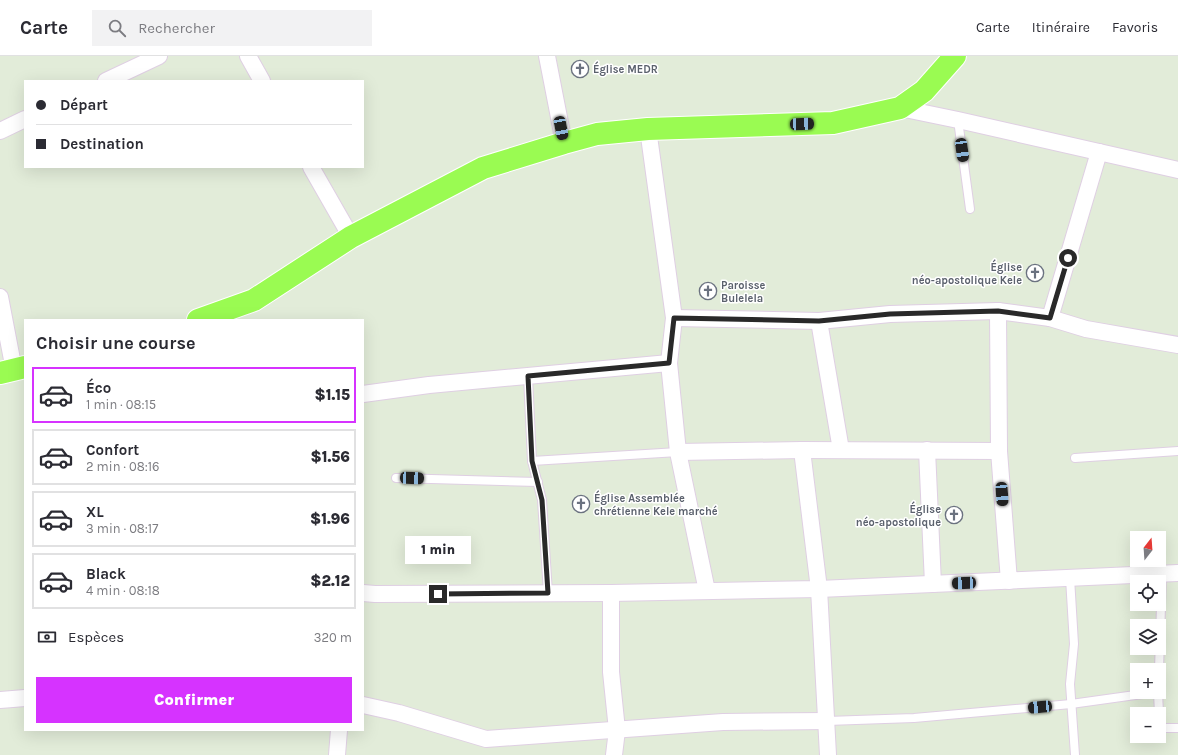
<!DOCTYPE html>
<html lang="fr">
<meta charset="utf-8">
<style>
body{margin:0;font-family:Karla,sans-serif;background:#f2f2f3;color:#2b2b33;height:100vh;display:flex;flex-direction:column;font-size:15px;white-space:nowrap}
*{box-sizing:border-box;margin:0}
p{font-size:13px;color:#7c7c81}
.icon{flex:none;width:22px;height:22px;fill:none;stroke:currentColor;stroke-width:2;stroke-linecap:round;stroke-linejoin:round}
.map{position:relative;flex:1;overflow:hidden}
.details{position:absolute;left:24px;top:263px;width:340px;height:412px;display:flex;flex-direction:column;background:#fff;border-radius:0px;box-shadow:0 4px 16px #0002}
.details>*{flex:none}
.banner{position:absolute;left:24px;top:24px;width:340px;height:88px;border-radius:0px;box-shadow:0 4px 16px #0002;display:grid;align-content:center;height:88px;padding:0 12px;background:#fff}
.needle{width:26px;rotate:17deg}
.buttons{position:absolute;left:1130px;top:475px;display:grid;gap:8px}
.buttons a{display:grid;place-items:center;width:36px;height:36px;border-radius:0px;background:#fff;box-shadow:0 4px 16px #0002;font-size:20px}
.end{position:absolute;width:18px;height:18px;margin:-9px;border:5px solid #292929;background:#fff;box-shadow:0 0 0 2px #fff}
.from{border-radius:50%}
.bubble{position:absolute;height:28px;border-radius:0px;background:#fff;box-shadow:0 4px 16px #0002;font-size:13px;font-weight:800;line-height:28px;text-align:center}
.car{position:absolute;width:12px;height:24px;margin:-12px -6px;border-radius:5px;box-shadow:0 0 3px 1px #0007;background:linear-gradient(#222 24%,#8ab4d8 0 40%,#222 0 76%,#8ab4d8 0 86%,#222 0)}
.banner b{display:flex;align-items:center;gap:14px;height:38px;font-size:15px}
.banner b+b{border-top:1px solid #e1e1e2}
.banner i{width:10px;height:10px;background:#2b2b33}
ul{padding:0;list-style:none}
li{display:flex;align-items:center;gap:12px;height:56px;margin:0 8px 6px;padding:0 4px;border:2px solid #e1e1e2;border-radius:0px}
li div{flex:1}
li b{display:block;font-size:15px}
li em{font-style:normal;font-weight:800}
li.on{border-color:#d633ff}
li>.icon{width:36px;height:36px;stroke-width:1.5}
h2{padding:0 12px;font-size:18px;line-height:48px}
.pay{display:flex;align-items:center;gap:10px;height:44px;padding:0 12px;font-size:15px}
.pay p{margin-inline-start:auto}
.primary-button{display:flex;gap:8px;margin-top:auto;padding:8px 12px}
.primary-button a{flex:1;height:46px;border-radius:0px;background:#d633ff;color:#fff;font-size:16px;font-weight:800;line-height:46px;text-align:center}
header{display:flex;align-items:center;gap:24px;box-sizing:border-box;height:56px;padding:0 20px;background:#fff;border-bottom:1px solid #e1e1e2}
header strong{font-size:19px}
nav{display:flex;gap:22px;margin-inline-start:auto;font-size:14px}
.search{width:280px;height:36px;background:#f2f2f3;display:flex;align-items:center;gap:10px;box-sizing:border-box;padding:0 14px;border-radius:0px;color:#7c7c81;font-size:15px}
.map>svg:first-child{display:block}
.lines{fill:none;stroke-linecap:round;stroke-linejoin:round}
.service-casing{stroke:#dfcfe3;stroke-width:10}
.minor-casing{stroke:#dfcfe3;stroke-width:18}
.trunk-casing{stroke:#fff;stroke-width:24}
.service{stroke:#fff;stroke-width:8}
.minor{stroke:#fff;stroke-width:16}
.trunk{stroke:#9afb52;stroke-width:22}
.route{stroke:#292929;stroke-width:5}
.labels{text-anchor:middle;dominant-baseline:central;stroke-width:3;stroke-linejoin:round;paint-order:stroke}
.worship-label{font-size:11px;font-weight:bold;fill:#5b616d;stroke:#fff;text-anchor:start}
</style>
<header>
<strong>Carte</strong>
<div class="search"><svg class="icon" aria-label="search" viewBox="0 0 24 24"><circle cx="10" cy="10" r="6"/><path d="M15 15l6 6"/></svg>Rechercher</div>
<nav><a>Carte</a><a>Itinéraire</a><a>Favoris</a></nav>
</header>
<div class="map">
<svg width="1178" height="699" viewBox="0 0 1178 699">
<rect width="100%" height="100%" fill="#e2ecd9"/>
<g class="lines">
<defs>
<g id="service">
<path d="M958 64 970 153"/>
<path d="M528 320 532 405 542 444 548 537"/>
<path d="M1075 402 1178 395"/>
<path d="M532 405 678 396"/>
<path d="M396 422 538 426"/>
<path d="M1070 522 1074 588 1070 628 1075 699"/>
<path d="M1159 614 1162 517"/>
<path d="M1158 636 1159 658"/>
<path d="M1159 660 1160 672H1178"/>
<path d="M827 665 914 662 1071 648 1157 636"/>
</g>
<g id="minor">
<path d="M248 0 262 25"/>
<path d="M547 0 564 87"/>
<path d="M106 25 159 0"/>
<path d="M900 52 958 64 1178 114"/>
<path d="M648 73 674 262 669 307 678 396 707 535"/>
<path d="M0 75 25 63"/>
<path d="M311 111 351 181"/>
<path d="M0 241 14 314"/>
<path d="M998 255 999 395 1009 525"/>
<path d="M674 262 819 265 890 258 998 255 1050 262 1086 273 1178 289"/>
<path d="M1050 262 1099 96"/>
<path d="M819 265 841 394"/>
<path d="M363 338 429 329 669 307"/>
<path d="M802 394 819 533 828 699"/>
<path d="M927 394 933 528"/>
<path d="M678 396 802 394 999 395"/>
<path d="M363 537 375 538 611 537 819 533 1178 517"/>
<path d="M611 537V616L617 674 614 699"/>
<path d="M0 644 25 642"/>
<path d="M363 649 399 657 486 683 723 666 827 665"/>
<path d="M337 699 339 674"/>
</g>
<g id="trunk">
<path d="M198 264 254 244 351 181 483 112 564 87 597 78 648 73 833 67 900 52 924 35 955 0"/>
<path d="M0 317 25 311"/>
</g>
</defs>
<use href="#service" class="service-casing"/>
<use href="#minor" class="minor-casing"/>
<use href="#trunk" class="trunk-casing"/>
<use href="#service" class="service"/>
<use href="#minor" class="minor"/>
<use href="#trunk" class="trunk"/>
</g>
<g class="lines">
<path class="route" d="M438 538 548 537 542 444 532 405 528 320 669 307 674 262 819 265 890 258 998 255 1050 262 1068 202"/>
</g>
<defs>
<symbol id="church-ring" viewBox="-11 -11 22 22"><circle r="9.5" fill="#fff" stroke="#6b7280" stroke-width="1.5"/><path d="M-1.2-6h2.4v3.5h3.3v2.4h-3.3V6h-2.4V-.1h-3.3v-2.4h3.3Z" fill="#6b7280"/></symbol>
</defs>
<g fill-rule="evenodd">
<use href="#church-ring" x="570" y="3" width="20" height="20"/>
<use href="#church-ring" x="1025" y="207" width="20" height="20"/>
<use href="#church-ring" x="698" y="225" width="20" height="20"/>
<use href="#church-ring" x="571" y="438" width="20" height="20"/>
<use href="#church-ring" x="944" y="449" width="20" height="20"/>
</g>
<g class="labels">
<g class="worship-label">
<text x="593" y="13">Église MEDR</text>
<text x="1022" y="211" text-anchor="end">Église<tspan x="1022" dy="13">néo-apostolique Kele</tspan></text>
<text x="721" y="229">Paroisse<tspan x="721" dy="13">Bulelela</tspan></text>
<text x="594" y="442">Église Assemblée<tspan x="594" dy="13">chrétienne Kele marché</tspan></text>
<text x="941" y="453" text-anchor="end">Église<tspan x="941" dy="13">néo-apostolique</tspan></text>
</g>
</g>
</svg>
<div class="buttons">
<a><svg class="needle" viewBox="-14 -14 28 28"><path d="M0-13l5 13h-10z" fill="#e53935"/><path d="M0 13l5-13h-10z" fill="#7c7c81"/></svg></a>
<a><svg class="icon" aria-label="locate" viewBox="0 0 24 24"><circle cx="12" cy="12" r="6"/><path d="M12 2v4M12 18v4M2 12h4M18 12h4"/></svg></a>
<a><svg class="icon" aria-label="layers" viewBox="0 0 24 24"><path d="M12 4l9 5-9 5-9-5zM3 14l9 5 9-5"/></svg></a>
<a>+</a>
<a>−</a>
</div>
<i class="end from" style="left:1068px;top:202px"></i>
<i class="end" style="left:438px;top:538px"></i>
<div class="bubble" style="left:405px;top:480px;width:66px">1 min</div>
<i class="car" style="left:802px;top:68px;rotate:88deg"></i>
<i class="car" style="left:561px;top:72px;rotate:169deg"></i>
<i class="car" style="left:962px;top:94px;rotate:172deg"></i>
<i class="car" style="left:412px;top:422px;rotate:92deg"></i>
<i class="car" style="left:1002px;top:438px;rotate:176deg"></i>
<i class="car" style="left:964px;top:527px;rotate:268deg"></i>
<i class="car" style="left:1040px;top:651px;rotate:265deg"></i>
<div class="banner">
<b><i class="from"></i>Départ</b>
<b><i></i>Destination</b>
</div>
<section class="details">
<h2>Choisir une course</h2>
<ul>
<li class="on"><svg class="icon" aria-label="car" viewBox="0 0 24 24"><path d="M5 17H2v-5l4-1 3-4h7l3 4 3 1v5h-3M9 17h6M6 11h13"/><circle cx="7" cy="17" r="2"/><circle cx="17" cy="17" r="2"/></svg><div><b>Éco</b><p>1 min · 08:15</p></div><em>$1.15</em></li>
<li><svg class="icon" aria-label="car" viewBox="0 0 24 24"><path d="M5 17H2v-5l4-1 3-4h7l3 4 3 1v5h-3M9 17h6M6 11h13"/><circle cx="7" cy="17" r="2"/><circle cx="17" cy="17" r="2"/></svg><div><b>Confort</b><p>2 min · 08:16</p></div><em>$1.56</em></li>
<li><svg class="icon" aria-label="car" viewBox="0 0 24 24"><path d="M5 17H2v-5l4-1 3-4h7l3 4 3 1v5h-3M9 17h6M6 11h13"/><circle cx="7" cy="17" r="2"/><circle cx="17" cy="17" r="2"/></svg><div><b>XL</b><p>3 min · 08:17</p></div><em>$1.96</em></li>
<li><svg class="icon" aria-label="car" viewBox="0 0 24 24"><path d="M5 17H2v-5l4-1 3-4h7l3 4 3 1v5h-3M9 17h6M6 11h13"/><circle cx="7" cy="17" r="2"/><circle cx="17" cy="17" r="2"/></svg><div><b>Black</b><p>4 min · 08:18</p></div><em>$2.12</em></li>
</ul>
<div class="pay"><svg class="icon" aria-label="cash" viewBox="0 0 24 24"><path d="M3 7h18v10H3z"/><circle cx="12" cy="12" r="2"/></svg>Espèces<p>320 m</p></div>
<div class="primary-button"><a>Confirmer</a></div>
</section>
</div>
